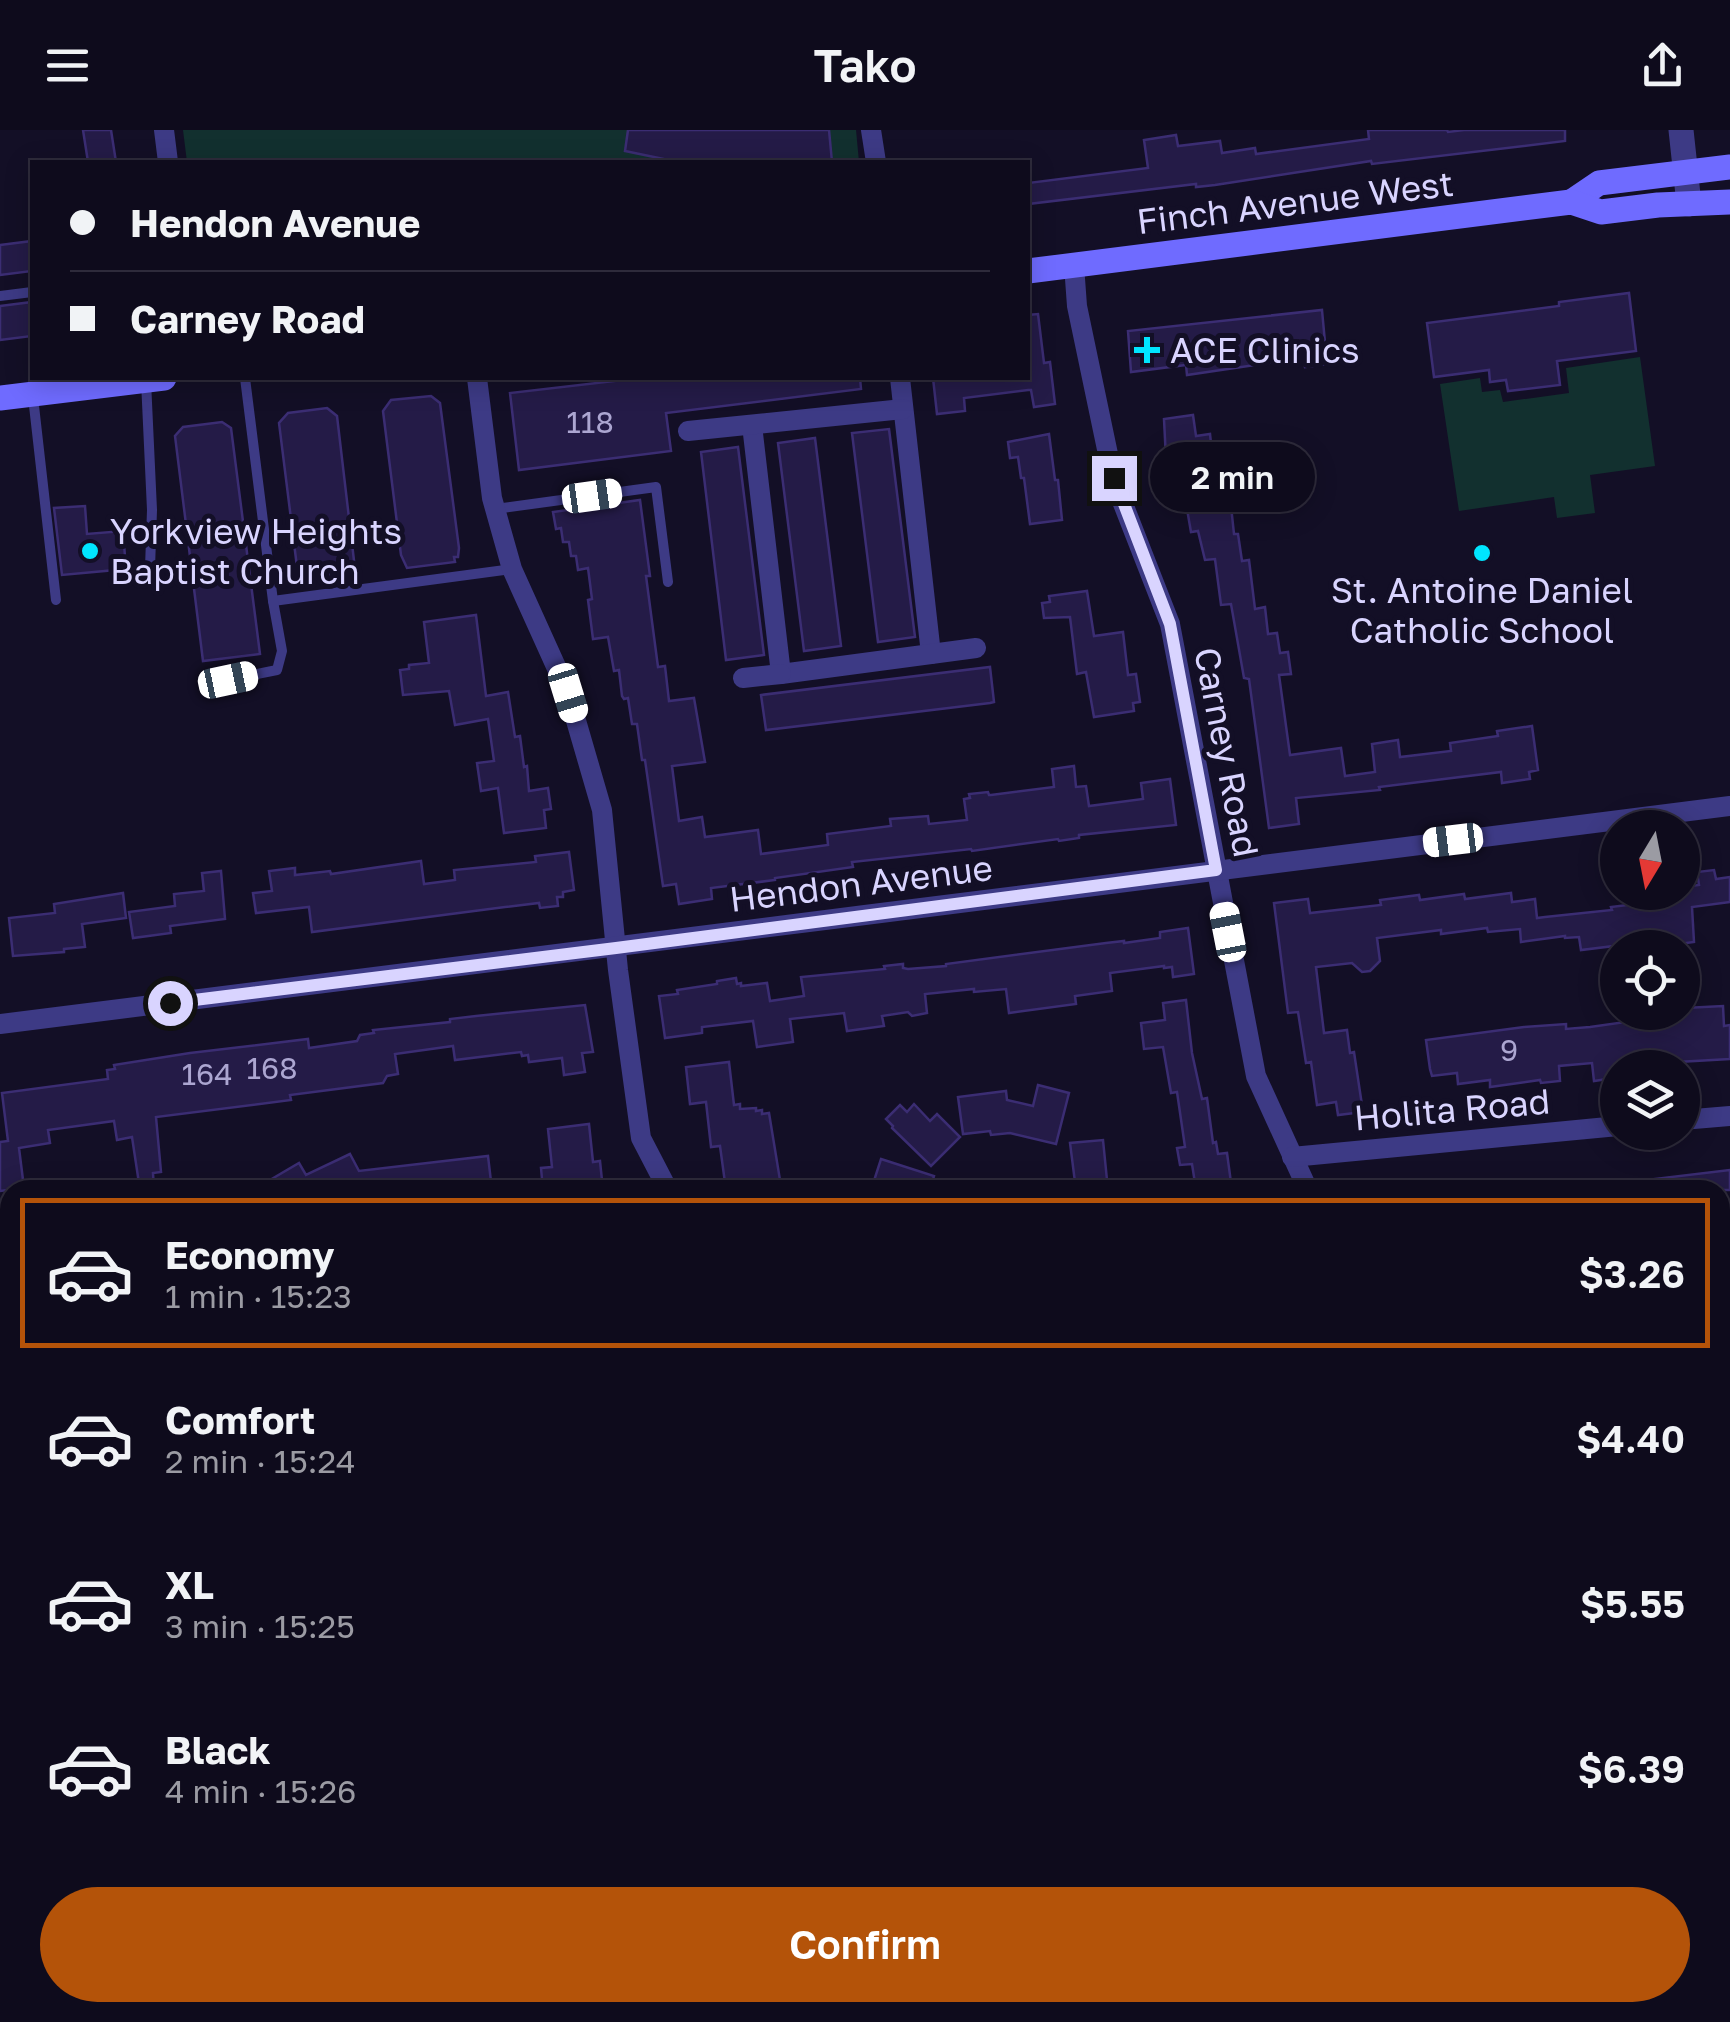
<!DOCTYPE html>
<meta charset="utf-8">
<style>
body{margin:0;font-family:"Golos Text",sans-serif;background:#1c1929;color:#f1f3f6;height:100vh;display:flex;flex-direction:column;font-size:38px;white-space:nowrap}
*{box-sizing:border-box;margin:0}
p{font-size:32px;color:#9b9ba3}
.icon{flex:none;width:55px;height:55px;fill:none;stroke:currentColor;stroke-width:2;stroke-linecap:round;stroke-linejoin:round}
.map{position:relative;flex:1;overflow:hidden}
.details{position:absolute;left:0px;top:1050px;width:1730px;height:842px;display:flex;flex-direction:column;background:#0e0b1c;border-radius:30px 30px 0 0;box-shadow:0 5px 25px #0003,0 0 0 2px #2e2b3b}
.details>*{flex:none}
.guide{position:absolute;left:30px;top:30px;width:1000px;height:220px;border-radius:0px;box-shadow:0 5px 25px #0003,0 0 0 2px #2e2b3b;display:grid;align-content:center;height:220px;padding:0 40px;background:#0e0b1c}
.needle{width:65px;rotate:190deg}
.buttons{position:absolute;left:1600px;top:680px;display:grid;gap:20px}
.buttons a{display:grid;place-items:center;width:100px;height:100px;border-radius:50%;background:#0e0b1c;box-shadow:0 5px 25px #0003,0 0 0 2px #2e2b3b;font-size:50px}
.end{position:absolute;width:45px;height:45px;margin:-22px;border:12px solid #d9d4ff;background:#111;box-shadow:0 0 0 5px #111}
.from{border-radius:50%}
.bubble{position:absolute;height:70px;border-radius:35px;background:#0e0b1c;box-shadow:0 5px 25px #0003,0 0 0 2px #2e2b3b;font-size:32px;font-weight:600;line-height:70px;text-align:center}
.car{position:absolute;width:30px;height:60px;margin:-30px -15px;border-radius:12px;box-shadow:0 0 8px 2px #0007;background:linear-gradient(#fff 24%,#345 0 40%,#fff 0 76%,#345 0 86%,#fff 0)}
.guide b{display:flex;align-items:center;gap:35px;height:95px;font-size:38px}
.guide b+b{border-top:2px solid #2e2b3b}
.guide i{width:25px;height:25px;background:#f1f3f6}
ul{padding:18px 0 0;list-style:none}
li{display:flex;align-items:center;gap:30px;height:150px;margin:0 20px 15px;padding:0 20px;border:5px solid transparent;border-radius:0px}
li div{flex:1}
li b{display:block;font-size:38px}
li em{font-style:normal;font-weight:600}
li.on{border-color:#b45309}
li>.icon{width:90px;height:90px;stroke-width:1.5}
.cta{display:flex;gap:20px;margin-top:auto;padding:20px 40px}
.cta a{flex:1;height:115px;border-radius:60px;background:#b45309;color:#fff;font-size:40px;font-weight:600;line-height:115px;text-align:center}
header{display:flex;justify-content:space-between;align-items:center;height:130px;padding:0 40px;background:#0e0b1c;font-size:45px;font-weight:600}
.map>svg:first-child{display:block}
.green{fill:#12302f}
.building{fill:#241b47;stroke:#3b2d73;stroke-width:2.5}
.lines{fill:none;stroke-linecap:round;stroke-linejoin:round}
.service{stroke:#3d3a85;stroke-width:10}
.minor{stroke:#3d3a85;stroke-width:20}
.tertiary{stroke:#3d3a85;stroke-width:25}
.secondary{stroke:#6f6bff;stroke-width:25}
.route{stroke:#d9d4ff;stroke-width:12}
.poi-dot{fill:#00e5ff;stroke:#130f26;stroke-width:4}
.labels{text-anchor:middle;dominant-baseline:central;stroke-width:10;stroke-linejoin:round;paint-order:stroke}
.number-label{font-size:30px;fill:#aca6d1}
.street-label{font-size:35px;fill:#d9d4ff;stroke:#130f26}
.poi-label{font-size:35px;fill:#d9d4ff;stroke:#130f26;text-anchor:start}
</style>
<header><svg class="icon" aria-label="menu" viewBox="0 0 24 24"><path d="M4 6h16M4 12h16M4 18h16"/></svg>Tako<svg class="icon" aria-label="share" viewBox="0 0 24 24"><path d="M12 15V3M7 8l5-5 5 5M5 13v7h14v-7"/></svg></header>
<div class="map">
<svg width="1730" height="1892" viewBox="0 0 1730 1892">
<rect width="100%" height="100%" fill="#130f26"/>
<g class="green">
<path d="M183 0H856L859 32H187Z"/>
<path d="M1640 227 1655 336 1590 345 1595 383 1557 388 1554 367 1459 381 1440 254 1480 248 1482 262 1500 260 1503 272 1569 263 1566 238Z"/>
<path d="M1730 1294V1626L1720 1627V1296Z"/>
<path d="M10 1528V1836L0 1837V1529Z"/>
</g>
<g class="building">
<path d="M83 0H111L116 32H88Z"/>
<path d="M628 0H829L832 32H678L625 21Z"/>
<path d="M1368 0H1447L1448 2 1464 0H1565V11L1372 34 1371 31 1215 55 1196 57V54L1028 74V53L1148 38 1144 10 1176 5 1178 16 1220 11 1222 23 1255 18 1256 24 1369 9Z"/>
<path d="M32 111V141L0 145V115Z"/>
<path d="M1629 163 1636 221 1557 231 1560 255 1508 261 1506 250 1490 252 1489 240 1434 247 1427 193 1559 176V172Z"/>
<path d="M32 172V206L0 210V176Z"/>
<path d="M1322 180 1327 234 1305 237 1303 228 1187 245 1186 235 1131 242 1128 201Z"/>
<path d="M1038 184 1044 233 1050 232 1055 274 1034 277 1031 260H1028L964 268 965 281 937 284 933 248H1028V185Z"/>
<path d="M640 248H860L861 259 666 283 671 321 519 340 510 263Z"/>
<path d="M431 266 440 273 459 418 458 427H454L455 432 407 438 401 425 383 281 391 270Z"/>
<path d="M327 278 337 286 355 439 351 440V445L304 450 297 437 279 293 288 283Z"/>
<path d="M1193 285 1196 306 1210 304 1213 331H1218L1220 346 1211 348 1215 378 1231 376 1234 404H1238L1242 431 1249 430 1255 479 1265 477 1268 504 1277 503 1280 523 1288 522 1291 544 1279 545 1290 625 1341 618 1345 646 1375 642 1372 614 1398 610 1400 627 1451 621 1450 613 1498 606 1497 601 1532 596 1538 640 1529 642 1530 649 1502 653 1501 642 1379 657 1380 660 1296 668 1299 694 1269 698 1249 549 1244 548 1231 474 1221 475 1215 429 1205 430 1198 401 1191 402 1183 356H1178L1175 327 1166 329 1164 289Z"/>
<path d="M222 292 231 298 260 524 203 531 175 306 183 297Z"/>
<path d="M889 299 915 507 878 512 852 303Z"/>
<path d="M1049 304 1055 350H1058L1062 390 1030 394 1024 348H1021L1018 327 1010 328 1008 312Z"/>
<path d="M815 308 841 516 804 521 778 313Z"/>
<path d="M738 317 764 525 726 530 701 322Z"/>
<path d="M640 370 650 446H646L658 537 665 536 669 571 694 568 705 632 672 636 679 691 702 687 705 707 758 700 761 724 828 715 827 704 891 696 890 689 928 686 929 694 967 690 964 669 970 668 969 664 988 662 989 665H991L1054 657 1052 639 1074 636 1076 657 1086 656 1089 676 1143 669 1141 653 1170 649 1176 695 1079 705V708L1059 711 1058 709 972 721 971 719 852 732 853 737 775 748V750L711 758 712 769 679 774 676 754 663 756 645 630H642L637 594H632L628 568 624 569 622 566 619 540 614 541 608 507 593 509 588 470 592 469 588 438 578 440 576 426H571L569 412H563L561 398 556 399 553 382Z"/>
<path d="M85 376 87 404 123 401 126 439 62 445 54 378Z"/>
<path d="M1087 461 1094 506 1123 502 1128 545 1136 544 1140 572 1133 573 1134 581 1094 587 1086 542 1077 544 1070 487 1044 488 1042 473 1050 472 1049 466Z"/>
<path d="M476 485 486 566 508 562 515 607 520 606 524 637 527 636 529 661 548 658 551 679 544 680 546 698 504 703 498 658 481 661 477 633 494 631 488 589 455 595 449 561 403 565 400 540 409 539V535L429 533 424 492Z"/>
<path d="M990 537 994 572 990 573 766 600 761 565Z"/>
<path d="M569 722 574 760 563 762V767H557L558 776 540 778 539 773 505 777 312 802 309 777 256 783 253 763 272 761 269 741 295 738V745L330 741 331 744 421 731 424 754 455 750 454 740 536 732 535 726Z"/>
<path d="M1714 740 1716 749 1730 747V772L1692 777 1694 812 1664 816 1663 810 1581 820 1579 807 1565 808V806L1521 812 1520 799 1488 802 1487 798 1441 804V800L1377 808 1380 831 1370 841 1362 842 1352 833 1316 837 1324 903 1347 900 1350 923 1354 922 1363 982 1338 985 1336 972 1317 975 1311 932 1306 933 1298 882 1288 883 1274 773 1308 769 1310 783 1381 775 1380 770 1419 765 1420 770 1464 764 1465 769 1511 763 1512 772 1535 769 1537 788 1545 787 1612 780 1611 777 1652 772 1651 762H1682V757L1699 755 1697 742Z"/>
<path d="M221 741 225 789 170 796 171 803 133 808 129 782 175 776 174 764 204 761 202 743Z"/>
<path d="M123 763 126 788 82 794 85 817 64 819V822L13 826 9 788 55 783 54 774Z"/>
<path d="M1188 798 1194 844 1173 847 1172 837 1164 838V836L1110 843 1112 861 1075 866 1076 874 1009 883 1006 859 974 862V859L925 864 927 883 912 886 908 882 882 886 884 896 847 901 844 883 790 889 793 912 757 917 753 891 702 897V903L665 908 659 866 678 864 677 860 717 854V851L736 848 737 854 741 853V856L767 853 770 871 804 866 801 847 885 839 884 836 903 834V838L908 839 946 836V834L1106 813 1124 811V813L1160 808V802Z"/>
<path d="M1186 870 1192 923 1202 969 1207 968 1213 1013 1216 1012 1218 1024 1227 1023 1232 1060H1213L1212 1050 1195 1053 1192 1034 1180 1035 1177 1018 1185 1017 1177 962 1171 963 1163 917 1144 919 1141 893 1165 890 1163 873Z"/>
<path d="M585 875 593 922 582 923 585 942 564 945 562 928 529 932 528 925 522 926 521 922 455 930 453 916 395 924 398 944 387 946 383 953 290 965 291 970 156 987 161 1042 153 1043 154 1060H140L132 1007 117 1010 114 991 48 1000 50 1013 19 1018 24 1058 0 1061V1012L8 1011 2 963 108 949 107 940 115 939 114 935 190 923 308 909 309 918 357 911 360 905 374 903 373 900 450 892V889L476 886Z"/>
<path d="M1723 876 1724 896 1730 895V929L1678 932 1679 938H1618V946L1614 948 1594 951 1592 933 1559 936 1560 951 1541 953 1540 950 1490 957V950L1458 954 1457 943 1432 946 1430 939 1426 910 1524 897 1566 894V899L1590 897 1633 891V886L1653 882H1685V878Z"/>
<path d="M729 932 734 975 740 974V979L756 978V981L762 980V984L769 983 780 1050 776 1051 777 1059 726 1060 720 1016 711 1017 706 972 690 974 686 937Z"/>
<path d="M1038 955 1069 963 1056 1014 1010 1003 991 1005 990 1001 963 1004 958 967 1006 961 1007 970 1033 976Z"/>
<path d="M914 974 930 991 937 984 960 1007 931 1036 892 998 893 996 886 989 900 975 907 982Z"/>
<path d="M589 994 593 1032 600 1031 603 1060H543L541 1038 552 1037 548 999Z"/>
<path d="M1103 1010 1108 1060H1076L1070 1013Z"/>
<path d="M350 1024 359 1041 488 1026 492 1060H253L299 1033 306 1045Z"/>
<path d="M881 1029 934 1046 930 1060H871Z"/>
<path d="M1730 1040V1060H1647L1646 1050Z"/>
</g>
<g class="lines">
<g class="service">
<path d="M0 166 32 162"/>
<path d="M146 251 152 380 150 438"/>
<path d="M33 267 56 470"/>
<path d="M495 379 656 357 668 452"/>
<path d="M273 471 512 439"/>
<path d="M228 550 277 540 282 521 273 471 245 248"/>
</g>
<g class="minor">
<path d="M164 0 168 32"/>
<path d="M871 0 876 32"/>
<path d="M1074 135 1077 176 1113 348 1170 494 1256 946 1308 1060"/>
<path d="M477 248 492 368 512 439 568 563 602 680 618 840 641 1008 668 1060"/>
<path d="M900 248 931 524"/>
<path d="M752 295 781 544 976 518"/>
<path d="M688 301 903 279"/>
<path d="M743 548 781 544"/>
<path d="M0 894C577 823 1153 747 1730 676"/>
<path d="M1682 990 1730 986"/>
<path d="M1292 1027 1618 996"/>
<path d="M1720 1269 1730 1268"/>
<path d="M1720 1765 1730 1764"/>
<path d="M704 1892 780 1882"/>
</g>
<path class="tertiary" d="M1681 0 1689 74"/>
<g class="secondary">
<path d="M1571 72 1599 53 1730 37"/>
<path d="M1028 141 1571 72 1601 82 1658 75 1730 72"/>
<path d="M0 268 164 248"/>
</g>
</g>
<g class="lines">
<path class="route" d="M170 873 616 818 1216 740 1170 494 1114 348"/>
</g>
<g class="poi-dot">
<path d="M1142 205h10v10h10v10h-10v10h-10v-10h-10v-10h10z"/>
<circle cx="90" cy="421" r="10"/>
<circle cx="1482" cy="423" r="10"/>
</g>
<g class="labels">
<g class="number-label">
<text x="590" y="292">118</text>
<text x="1509" y="920">9</text>
<text x="272" y="938">168</text>
<text x="207" y="944">164</text>
</g>
<g class="street-label">
<text transform="translate(1295 72) rotate(-7)">Finch Avenue West</text>
<text transform="translate(1227 622) rotate(79)">Carney Road</text>
<text transform="translate(861 753) rotate(-7)">Hendon Avenue</text>
<text transform="translate(1452 979) rotate(-5)">Holita Road</text>
</g>
<g class="poi-label">
<text x="1170" y="220">ACE Clinics</text>
<text x="110" y="401">Yorkview Heights<tspan x="110" dy="40">Baptist Church</tspan></text>
<text x="1482" y="460" text-anchor="middle">St. Antoine Daniel<tspan x="1482" dy="40">Catholic School</tspan></text>
</g>
</g>
</svg>
<div class="buttons">
<a><svg class="needle" viewBox="-14 -14 28 28"><path d="M0-13l5 13h-10z" fill="#e53935"/><path d="M0 13l5-13h-10z" fill="#9b9ba3"/></svg></a>
<a><svg class="icon" aria-label="locate" viewBox="0 0 24 24"><circle cx="12" cy="12" r="6"/><path d="M12 2v4M12 18v4M2 12h4M18 12h4"/></svg></a>
<a><svg class="icon" aria-label="layers" viewBox="0 0 24 24"><path d="M12 4l9 5-9 5-9-5zM3 14l9 5 9-5"/></svg></a>
</div>
<i class="end from" style="left:170px;top:873px"></i>
<i class="end" style="left:1114px;top:348px"></i>
<div class="bubble" style="left:1150px;top:312px;width:165px">2 min</div>
<i class="car" style="left:592px;top:366px;rotate:82deg"></i>
<i class="car" style="left:228px;top:550px;rotate:78deg"></i>
<i class="car" style="left:568px;top:563px;rotate:163deg"></i>
<i class="car" style="left:1453px;top:710px;rotate:263deg"></i>
<i class="car" style="left:1228px;top:802px;rotate:349deg"></i>
<div class="guide">
<b><i class="from"></i>Hendon Avenue</b>
<b><i></i>Carney Road</b>
</div>
<section class="details">
<ul>
<li class="on"><svg class="icon" aria-label="car" viewBox="0 0 24 24"><path d="M5 17H2v-5l4-1 3-4h7l3 4 3 1v5h-3M9 17h6M6 11h13"/><circle cx="7" cy="17" r="2"/><circle cx="17" cy="17" r="2"/></svg><div><b>Economy</b><p>1 min · 15:23</p></div><em>$3.26</em></li>
<li><svg class="icon" aria-label="car" viewBox="0 0 24 24"><path d="M5 17H2v-5l4-1 3-4h7l3 4 3 1v5h-3M9 17h6M6 11h13"/><circle cx="7" cy="17" r="2"/><circle cx="17" cy="17" r="2"/></svg><div><b>Comfort</b><p>2 min · 15:24</p></div><em>$4.40</em></li>
<li><svg class="icon" aria-label="car" viewBox="0 0 24 24"><path d="M5 17H2v-5l4-1 3-4h7l3 4 3 1v5h-3M9 17h6M6 11h13"/><circle cx="7" cy="17" r="2"/><circle cx="17" cy="17" r="2"/></svg><div><b>XL</b><p>3 min · 15:25</p></div><em>$5.55</em></li>
<li><svg class="icon" aria-label="car" viewBox="0 0 24 24"><path d="M5 17H2v-5l4-1 3-4h7l3 4 3 1v5h-3M9 17h6M6 11h13"/><circle cx="7" cy="17" r="2"/><circle cx="17" cy="17" r="2"/></svg><div><b>Black</b><p>4 min · 15:26</p></div><em>$6.39</em></li>
</ul>
<div class="cta"><a>Confirm</a></div>
</section>
</div>
